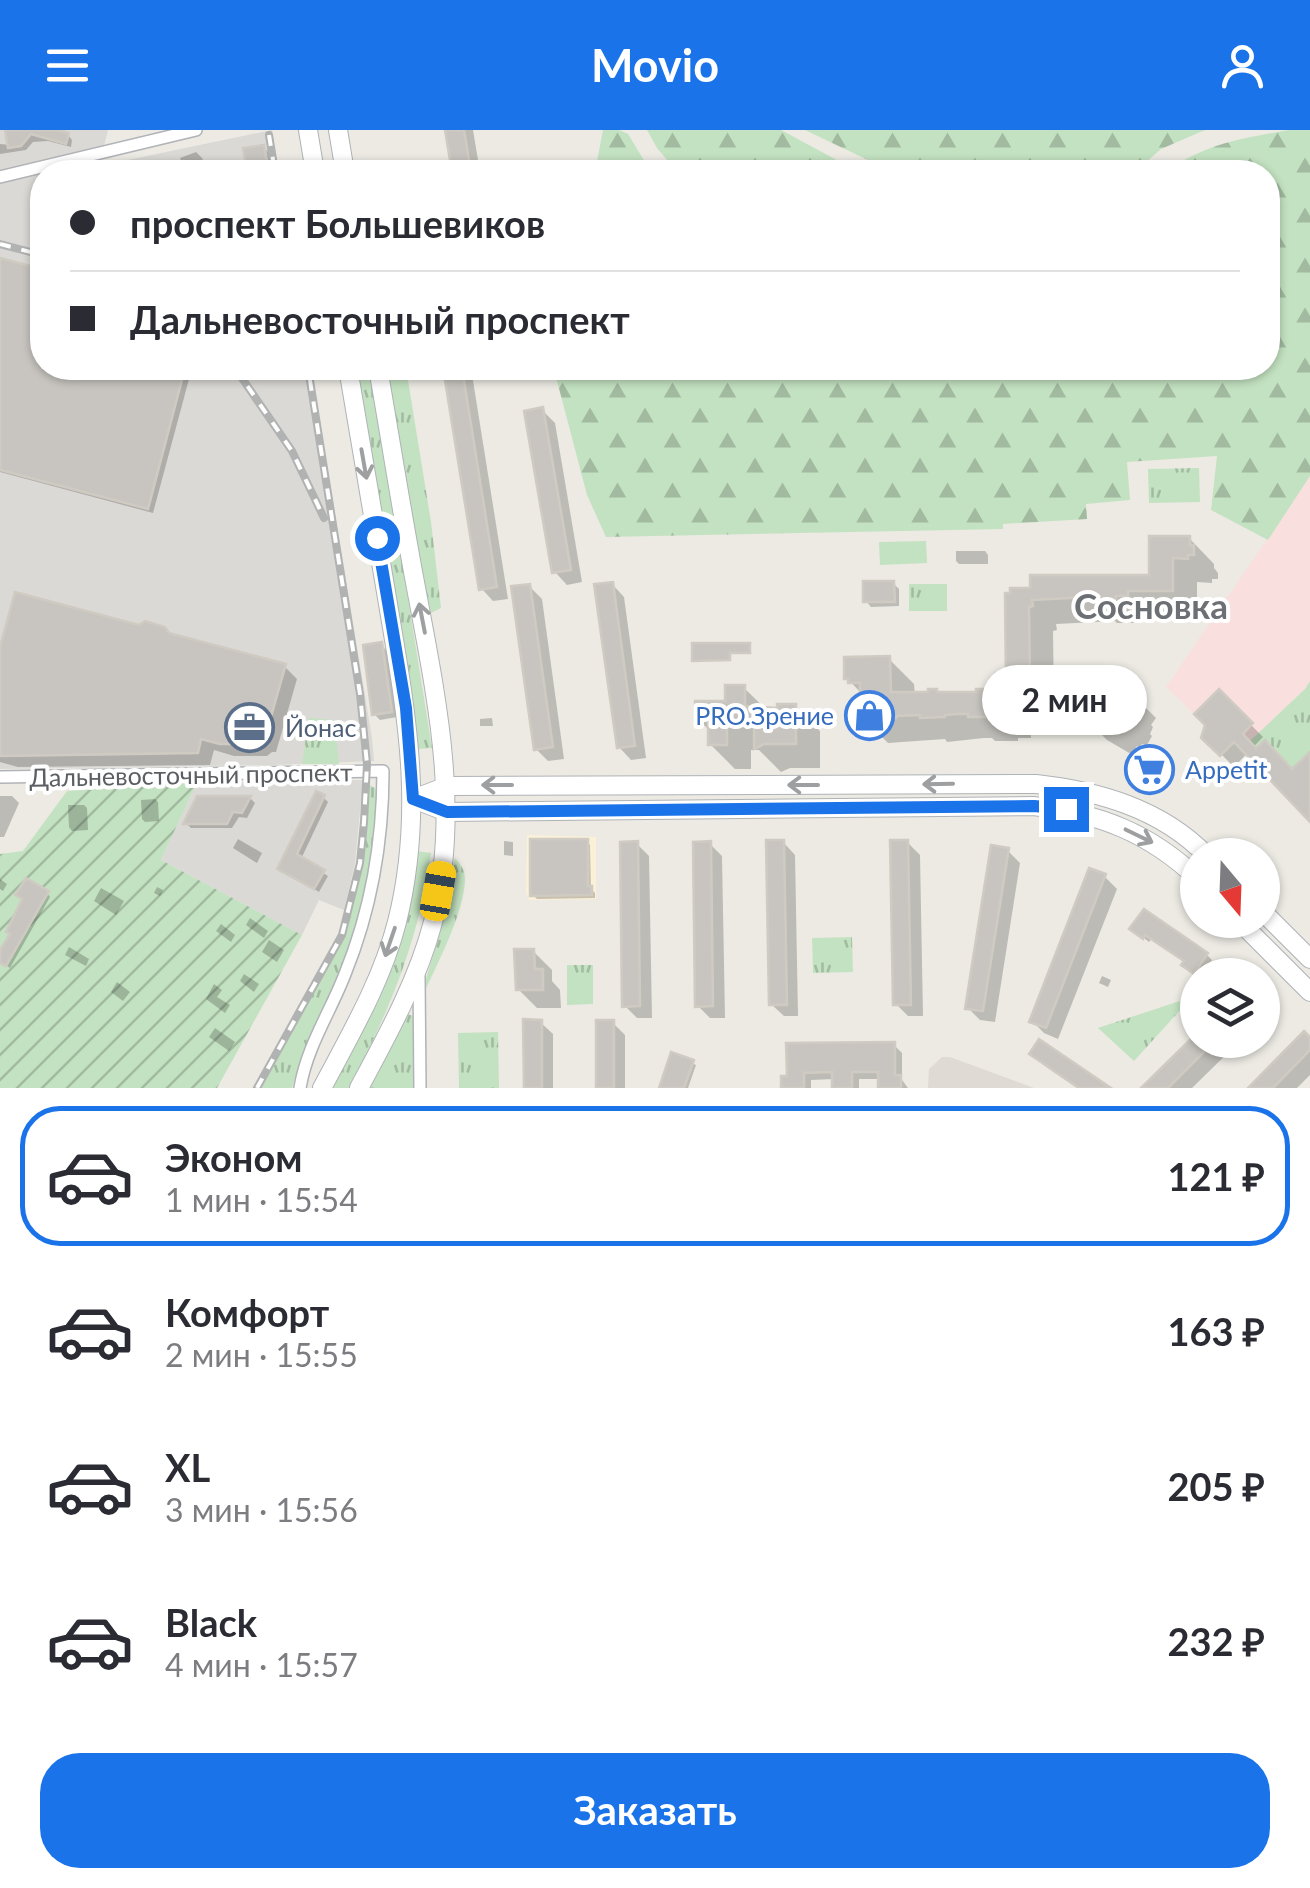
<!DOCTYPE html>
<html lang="ru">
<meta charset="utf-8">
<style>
body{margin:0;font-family:Lato,sans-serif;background:#f2f2f3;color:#2b2b33;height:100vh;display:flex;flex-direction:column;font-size:38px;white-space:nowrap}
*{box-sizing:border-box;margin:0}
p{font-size:32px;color:#7c7c81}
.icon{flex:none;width:55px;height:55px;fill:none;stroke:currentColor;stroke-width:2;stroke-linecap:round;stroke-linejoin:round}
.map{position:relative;height:958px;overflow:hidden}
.panel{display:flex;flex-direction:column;background:#fff;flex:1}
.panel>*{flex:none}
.guide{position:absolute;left:30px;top:30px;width:1250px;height:220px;border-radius:40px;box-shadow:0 2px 8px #0004;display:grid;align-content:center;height:220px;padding:0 40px;background:#fff}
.needle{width:65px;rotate:161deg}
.fabs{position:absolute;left:1180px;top:708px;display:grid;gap:20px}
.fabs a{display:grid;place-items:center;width:100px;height:100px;border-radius:50%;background:#fff;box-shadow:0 2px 8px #0004;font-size:50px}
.end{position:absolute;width:45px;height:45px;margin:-22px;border:12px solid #1a73e8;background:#fff;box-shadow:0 0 0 5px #fff}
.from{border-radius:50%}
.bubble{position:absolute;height:70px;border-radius:35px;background:#fff;box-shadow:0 2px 8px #0004;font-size:32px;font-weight:700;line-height:70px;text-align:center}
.car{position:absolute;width:30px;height:60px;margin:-30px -15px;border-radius:12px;box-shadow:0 0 8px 2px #0007;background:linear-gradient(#f5c518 24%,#345 0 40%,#f5c518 0 76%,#345 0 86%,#f5c518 0)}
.guide b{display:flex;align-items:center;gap:35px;height:95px;font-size:38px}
.guide b+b{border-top:2px solid #e1e1e2}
.guide i{width:25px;height:25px;background:#2b2b33}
ul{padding:18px 0 0;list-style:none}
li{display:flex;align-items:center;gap:30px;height:140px;margin:0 20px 15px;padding:0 20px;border:5px solid transparent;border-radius:40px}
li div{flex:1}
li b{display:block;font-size:38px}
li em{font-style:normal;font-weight:700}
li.active{border-color:#1a73e8}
li>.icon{width:90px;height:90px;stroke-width:1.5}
.button{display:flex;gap:20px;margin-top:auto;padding:20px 40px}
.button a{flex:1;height:115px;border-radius:40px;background:#1a73e8;color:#fff;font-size:40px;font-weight:700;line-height:115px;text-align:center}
header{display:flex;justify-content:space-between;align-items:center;height:130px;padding:0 40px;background:#1a73e8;color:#fff;font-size:45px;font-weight:700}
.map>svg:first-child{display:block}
.commercial{fill:#fbf1d9}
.industrial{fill:#dbd9d5}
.education{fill:#dfdbd4}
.medical{fill:#f9e0df}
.grass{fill:url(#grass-tufts)}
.forest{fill:url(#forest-firs)}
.garden{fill:url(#garden-furrows)}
.pitch{fill:#c3e2c1}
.shadow{fill:#0003}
.building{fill:#c8c5c0;stroke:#d0cbc2;stroke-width:2.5}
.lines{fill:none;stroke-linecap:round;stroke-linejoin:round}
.street-casing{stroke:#b0b3b7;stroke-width:14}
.secondary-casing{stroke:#afb3b7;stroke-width:20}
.street{stroke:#fff;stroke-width:11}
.secondary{stroke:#fff;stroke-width:18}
.rail-casing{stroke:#b1b2b2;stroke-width:8}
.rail{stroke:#fff;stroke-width:4;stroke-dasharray:11;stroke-linecap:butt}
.oneway{stroke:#9d9fa1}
.route{stroke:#1a73e8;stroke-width:12}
.labels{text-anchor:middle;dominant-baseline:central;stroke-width:8;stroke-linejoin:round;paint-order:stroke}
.shop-label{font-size:25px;fill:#366cbe;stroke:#fff;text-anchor:end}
.service-label{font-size:25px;fill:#4e5e75;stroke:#fff;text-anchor:start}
.street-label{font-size:25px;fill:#5b5f62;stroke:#fff}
.district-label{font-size:35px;font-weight:bold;fill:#6c7074;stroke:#fff}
</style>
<header><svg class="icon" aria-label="menu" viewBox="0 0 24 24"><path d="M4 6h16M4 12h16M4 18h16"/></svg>Movio<svg class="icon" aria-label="person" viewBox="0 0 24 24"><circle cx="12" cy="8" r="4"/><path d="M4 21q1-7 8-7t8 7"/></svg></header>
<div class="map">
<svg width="1310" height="958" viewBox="0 0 1310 958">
<defs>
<pattern id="grass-tufts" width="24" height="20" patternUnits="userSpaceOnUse" patternTransform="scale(2.5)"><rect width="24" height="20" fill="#c3e2c1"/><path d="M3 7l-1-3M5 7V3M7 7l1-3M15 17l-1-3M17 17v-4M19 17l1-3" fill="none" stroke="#a1baa0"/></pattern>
<pattern id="forest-firs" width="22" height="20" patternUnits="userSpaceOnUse" patternTransform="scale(2.5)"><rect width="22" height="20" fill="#c3e2c1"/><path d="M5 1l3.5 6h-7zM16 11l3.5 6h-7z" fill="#a1baa0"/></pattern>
<pattern id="garden-furrows" width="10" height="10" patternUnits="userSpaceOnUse" patternTransform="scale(2.5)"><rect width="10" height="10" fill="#c3e2c1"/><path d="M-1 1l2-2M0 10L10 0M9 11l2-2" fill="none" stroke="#a1baa0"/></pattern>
</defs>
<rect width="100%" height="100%" fill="#eceae3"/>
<path class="commercial" d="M527 705 596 707V769L529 770 526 761Z"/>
<g class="industrial">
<path d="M0 0H108L99 36 272 0 279 42H42V238H311L372 608 374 631 273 635 0 639Z"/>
<path d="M363 650 355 733 344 780 319 770 302 805 161 730 197 652Z"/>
</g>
<path class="education" d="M942 927H950L1034 958H928L929 939Z"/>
<path class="medical" d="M1310 346V692L1243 622 1248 616 1239 608 1220 626 1201 608 1205 595 1214 586 1201 591 1166 557Z"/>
<g class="grass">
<path d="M356 238H371L432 618 418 619 413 574Z"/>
<path d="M386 238H406L431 392 441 478 431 483 411 394Z"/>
<path d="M1199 338 1200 372 1149 373 1148 339Z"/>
<rect x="909" y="454" width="38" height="27"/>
<path d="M1310 551V622L1296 642 1265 610 1256 618 1250 611 1305 559Z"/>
<path d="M309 588 334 590 339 634H302Z"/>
<path d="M369 655 374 657 377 662 369 745 348 822 304 920 292 958H259L344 807 361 736Z"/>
<path d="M416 721 431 723C418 814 390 877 350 958H331Z"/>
<path d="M455 728C461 735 465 740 465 750 464 782 439 830 426 859L425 852 441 799Z"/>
<path d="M852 807 853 842 813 843 812 808Z"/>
<path d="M567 835H593V874L567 875Z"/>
<path d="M1192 867 1134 931 1098 898Z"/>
<path d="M408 884 413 886 414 958H367Z"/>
<path d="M498 902 499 958H459L458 903Z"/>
</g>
<g class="forest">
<path d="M603 0H619L628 4 651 42H595Z"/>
<path d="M647 0H781L859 42H675V39L657 18Z"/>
<path d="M805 0H1205L1161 19 1135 42H893Z"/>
<path d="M1289 0H1310V346L1268 410 1211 380 1217 326 1127 332 1130 370 1086 374 1087 389 1003 394V399L606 407 587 365 556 247 558 238H1268V42H1165C1208 13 1240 9 1289 0Z"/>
</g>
<path class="garden" d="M197 652 161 730 302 805 217 958H0V724L23 721 67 661Z"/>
<path class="pitch" d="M926 411 927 433 880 435 879 412Z"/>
<g class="shadow">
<path d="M8 0H48L68 5 72 10 71 17 48 11 33 12 26 20 0 24V14L10 15Z"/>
<path d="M447 0H473L480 42H454Z"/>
<path d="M263 17 271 25 274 42H250L246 20Z"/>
<path d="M196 22 202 28 208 42H186L180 28Z"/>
<path d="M0 130 42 142V238H192L153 383 0 342Z"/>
<path d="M446 238H471L508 469 493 471 481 458Z"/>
<path d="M542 280 555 293 582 452 567 455 555 442Z"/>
<path d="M1189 408 1214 434V438L1218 443V449H1212V453L1197 452V485H1152V490L1140 491V493H1117L1115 491 1056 494 1057 500 1053 501 1054 574 1056 577V583H1054V589H1046V592H1030L1031 608H1018V611H995L992 608H984L947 612 945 609 888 613 863 588 862 564 847 548 889 529 914 554 915 565 1009 564 1008 466 1151 448Z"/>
<path d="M956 421H985L988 425V434H959L956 431Z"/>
<path d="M893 453 899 459V476L871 477 866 471Z"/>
<path d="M612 454 624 467 646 628 631 630 619 617Z"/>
<path d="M529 456 542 469 564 629 548 631 536 619Z"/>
<path d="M171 506 284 536 297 549 276 622H272L267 626H234L214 620 210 635 18 637 0 632V527Z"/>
<path d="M381 515 387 521 397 587 380 590 374 584Z"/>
<path d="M744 558 767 580 795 576 820 601V638H790L781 642 759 620H751V639H735L710 614V601L698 589 728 573Z"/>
<path d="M1131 563 1156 588 1151 595 1153 597 1150 604 1152 606 1147 615 1142 614 1139 618 1137 616 1131 624 1107 610 1082 585Z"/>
<path d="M1219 563 1263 607 1234 637 1204 607Z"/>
<path d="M492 588 493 596H480V589Z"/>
<path d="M1146 625 1166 640 1160 648 1140 634Z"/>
<path d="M0 666H12L19 673 4 707H0Z"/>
<path d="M323 667 328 672 301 729 328 746 319 762 280 738Z"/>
<path d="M198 668H250L255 673 247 688 239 687 232 698H191L186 693Z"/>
<path d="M155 669 158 672 159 691 145 692 142 689 141 670Z"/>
<path d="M68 675H84L87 678 88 700 72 701 69 697Z"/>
<path d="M238 709 262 723 257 733 233 718Z"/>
<path d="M504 711 513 712V726L504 725Z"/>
<path d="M586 711 590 715 591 759 595 763V768L537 769 533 765Z"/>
<path d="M783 712 795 725 798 886H784L771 874Z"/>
<path d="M907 712 920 725 923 886H908L896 874Z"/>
<path d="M637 714 649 726 652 888H637L625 876Z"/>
<path d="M710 714 722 726 725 888H710L698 876Z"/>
<path d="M1008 721 1020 733 995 892 980 890 968 878Z"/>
<path d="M1104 746 1117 759 1058 909 1044 903 1032 891Z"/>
<path d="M0 749 7 754 3 761 0 759Z"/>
<path d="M157 757 163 760 160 766 154 763Z"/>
<path d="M101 758 124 771 116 785 94 771Z"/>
<path d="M47 763 50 767 10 838 0 831V825L12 806 25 769Z"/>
<path d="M250 788 268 801 264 808 246 795Z"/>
<path d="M221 794 235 805 231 812 216 801Z"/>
<path d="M1133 799 1207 825 1212 830 1202 845H1198L1190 840 1186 832 1152 808 1149 812Z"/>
<path d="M269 810 284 820 277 832 262 822Z"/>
<path d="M69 817 89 829 86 836 65 825Z"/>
<path d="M533 821 552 840V851L560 860 561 878H537L518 859Z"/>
<path d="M244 844 259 854 254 862 240 851Z"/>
<path d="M1102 846 1111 850 1108 857 1099 853Z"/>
<path d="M117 852 130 862 123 871 111 862Z"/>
<path d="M214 854 222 860 217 867 230 875 225 883 206 869Z"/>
<path d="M1262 862 1276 875 1262 888Z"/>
<path d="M526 892H540L553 904V958H526Z"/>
<path d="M598 893H613L625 905V958H599Z"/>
<path d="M215 898 235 912 229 921 209 907Z"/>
<path d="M1304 904 1310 910V945L1297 958H1252Z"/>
<path d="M1198 906V910H1241L1192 958H1145Z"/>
<path d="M1040 913 1106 958H1077L1045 936 1032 924Z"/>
<path d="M894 915 902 923V950L908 958H880V949H859V958H834V949L811 950V958H784V949H789V916Z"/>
<path d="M673 925 696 935 688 958H661Z"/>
</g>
<g class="building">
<path d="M5 0H58L69 3 66 14 31 4 21 16 8 18Z"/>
<path d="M445 0H464L471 42H452Z"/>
<path d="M264 15 269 42H247L243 18Z"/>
<path d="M0 128 42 139V238H185L148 379 0 340Z"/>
<path d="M443 238H462L497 457 479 460Z"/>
<path d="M543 277 571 440 552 443 524 281Z"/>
<path d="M1149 406H1190V415H1194V425H1188V429L1173 428V461H1128V466H1116V469H1090V467L1032 470 1033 476 1029 477 1030 550H1032V559H1030V565H1022V568H1006L1007 584H994V587H968V584H957L945 585V587L920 588V585L896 586V588L860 589V553H848V549H844V527L890 526 891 562H928V559H937V562H976V559H986V562L1006 561 1005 463H1010V458H1030V445H1149Z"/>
<path d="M863 451H894L895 472H863Z"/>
<path d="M613 452 635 616 617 618 594 454Z"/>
<path d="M530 454 553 617 534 620 511 456Z"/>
<path d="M15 462 139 495 145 491 165 497 169 503 286 534 264 611H259L254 614H220L201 609 198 623 0 626V517Z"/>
<path d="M382 512 392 582 372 585 363 515Z"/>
<path d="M692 513H750V523H730V530L692 531Z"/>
<path d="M1108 542 1133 561 1128 569 1130 570 1127 578 1129 579 1121 591 1119 589 1113 595 1111 593 1105 601 1079 585 1089 574 1094 577 1106 559 1101 556Z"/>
<path d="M725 555H745V576L777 578V574H796V614H764L754 619V596H727V615H708V590H695V571H725Z"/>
<path d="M1219 559 1253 593 1243 604 1256 618 1265 610 1292 639 1310 622V692L1234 612 1220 626 1201 608 1205 595 1194 584Z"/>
<path d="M316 661 325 665 297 724 325 740 314 759 277 739Z"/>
<path d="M197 666H251L242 683 233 682 227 694H183Z"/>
<path d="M530 709H588V756H592V765L530 766Z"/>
<path d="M766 710H784L787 875H769Z"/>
<path d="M890 710H908L911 875H893Z"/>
<path d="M638 711 640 876 622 877 620 712Z"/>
<path d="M711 711 713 876 695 877 693 712Z"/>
<path d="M991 715 1009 718 983 881 965 879Z"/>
<path d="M1089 738 1106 744 1046 898 1029 892Z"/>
<path d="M26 748 49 761 6 836 0 833V820L10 804 6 802 22 769 15 765Z"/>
<path d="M1144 779 1208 823 1194 844 1181 835 1184 831 1145 805 1143 809 1129 799Z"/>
<path d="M514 819H534L535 839H543V860H516Z"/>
<path d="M523 889 542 890V958H524Z"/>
<rect x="596" y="890" width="18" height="68"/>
<path d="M1304 901 1310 907V920L1273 958H1248Z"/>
<path d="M1198 902V910H1216L1168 958H1141Z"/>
<path d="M1039 909 1111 958H1079L1041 932 1029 924Z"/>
<path d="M895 912V945H901V958H878V942H852V958H832V942L804 943V958H781V946H787L786 913Z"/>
<path d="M671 922 694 930 684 958H659Z"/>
</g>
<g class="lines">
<defs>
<g id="street">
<path d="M0 47 196 0"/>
<path d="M0 647 383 641C383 711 371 780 345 844 330 883 307 916 300 958"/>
<path d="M419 847 420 958"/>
</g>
<g id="secondary">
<path d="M308 0 315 42"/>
<path d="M338 0 345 42"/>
<path d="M413 669 447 656 1036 654C1099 661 1161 679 1206 725"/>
<path d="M413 669 447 682 1033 676C1099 683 1150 703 1198 749"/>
<path d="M1262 781 1310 829"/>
<path d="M1238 790 1310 862"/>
<path d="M322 958C350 905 382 851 397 792 426 676 405 577 386 462 373 387 361 312 348 238"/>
<path d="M359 958C387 906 418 850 433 792 462 677 435 561 414 447 401 377 390 307 378 238"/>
</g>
</defs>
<use href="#street" class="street-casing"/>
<use href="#secondary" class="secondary-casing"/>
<use href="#street" class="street"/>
<use href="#secondary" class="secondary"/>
<defs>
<g id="rail">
<path d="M269 5 275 42"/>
<path d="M0 114 42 125"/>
<path d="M235 238 292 321 324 388"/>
<path d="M257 958 342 805 360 733 364 692 367 634 360 564 308 238"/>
</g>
</defs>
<use href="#rail" class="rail-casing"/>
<use href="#rail" class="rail"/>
</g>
<defs><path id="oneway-shaft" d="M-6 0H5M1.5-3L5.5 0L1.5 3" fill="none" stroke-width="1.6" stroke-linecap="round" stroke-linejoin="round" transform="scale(2.5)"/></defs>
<g class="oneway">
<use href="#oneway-shaft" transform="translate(364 334) rotate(80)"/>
<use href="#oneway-shaft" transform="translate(422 488) rotate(-101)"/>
<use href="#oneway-shaft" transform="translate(938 654) rotate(179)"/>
<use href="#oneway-shaft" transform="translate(497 655) rotate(-180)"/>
<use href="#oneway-shaft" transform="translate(803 655) rotate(180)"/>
<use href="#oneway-shaft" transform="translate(1139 706) rotate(26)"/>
<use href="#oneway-shaft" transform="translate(390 812) rotate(109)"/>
</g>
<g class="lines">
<path class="route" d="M377 408 406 578 413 669 447 682 1034 676 1066 679"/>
</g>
<defs>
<symbol id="shop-ring" viewBox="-11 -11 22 22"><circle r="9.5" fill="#fff" stroke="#3f7fe0" stroke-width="1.5"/><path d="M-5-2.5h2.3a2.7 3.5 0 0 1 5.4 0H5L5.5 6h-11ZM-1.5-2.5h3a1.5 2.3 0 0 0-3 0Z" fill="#3f7fe0"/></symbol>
<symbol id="office-ring" viewBox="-11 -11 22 22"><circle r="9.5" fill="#fff" stroke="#5c6f8a" stroke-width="1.5"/><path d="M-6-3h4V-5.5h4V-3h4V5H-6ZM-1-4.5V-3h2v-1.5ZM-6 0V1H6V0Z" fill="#5c6f8a"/></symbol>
<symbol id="supermarket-ring" viewBox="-11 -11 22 22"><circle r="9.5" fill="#fff" stroke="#3f7fe0" stroke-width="1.5"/><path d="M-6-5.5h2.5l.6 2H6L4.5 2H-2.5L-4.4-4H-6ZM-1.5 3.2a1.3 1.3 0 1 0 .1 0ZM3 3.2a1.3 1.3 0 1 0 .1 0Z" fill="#3f7fe0"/></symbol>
</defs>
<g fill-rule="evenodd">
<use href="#shop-ring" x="842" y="558" width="55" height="55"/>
<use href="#office-ring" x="222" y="570" width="55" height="55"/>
<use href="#supermarket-ring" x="1122" y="612" width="55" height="55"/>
</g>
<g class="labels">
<g class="shop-label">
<text x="834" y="585">PRO.Зрение</text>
<text x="1185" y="639" text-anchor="start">Appetit</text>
</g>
<g class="service-label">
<text x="285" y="597">Йонас</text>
</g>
<g class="street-label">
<text transform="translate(191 644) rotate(-1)">Дальневосточный проспект</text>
</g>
<g class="district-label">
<text x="1151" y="475">Сосновка</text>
</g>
</g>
</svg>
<div class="fabs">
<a><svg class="needle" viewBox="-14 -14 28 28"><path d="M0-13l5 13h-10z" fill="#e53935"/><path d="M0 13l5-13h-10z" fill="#7c7c81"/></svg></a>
<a><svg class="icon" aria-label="layers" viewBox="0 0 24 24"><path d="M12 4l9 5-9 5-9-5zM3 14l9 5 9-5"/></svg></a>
</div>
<i class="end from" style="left:377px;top:408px"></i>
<i class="end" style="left:1066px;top:679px"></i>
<div class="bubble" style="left:982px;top:535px;width:165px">2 мин</div>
<i class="car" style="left:438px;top:761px;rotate:10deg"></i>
<div class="guide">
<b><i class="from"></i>проспект Большевиков</b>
<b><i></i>Дальневосточный проспект</b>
</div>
</div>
<section class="panel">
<ul>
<li class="active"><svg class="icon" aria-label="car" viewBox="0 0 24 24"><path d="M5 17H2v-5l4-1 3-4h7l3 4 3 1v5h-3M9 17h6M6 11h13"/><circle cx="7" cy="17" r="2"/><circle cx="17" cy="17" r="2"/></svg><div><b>Эконом</b><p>1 мин · 15:54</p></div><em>121 ₽</em></li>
<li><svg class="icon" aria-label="car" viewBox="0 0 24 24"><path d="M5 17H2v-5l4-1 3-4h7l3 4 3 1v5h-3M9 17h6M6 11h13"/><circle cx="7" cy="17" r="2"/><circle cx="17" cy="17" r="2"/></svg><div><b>Комфорт</b><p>2 мин · 15:55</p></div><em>163 ₽</em></li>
<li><svg class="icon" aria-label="car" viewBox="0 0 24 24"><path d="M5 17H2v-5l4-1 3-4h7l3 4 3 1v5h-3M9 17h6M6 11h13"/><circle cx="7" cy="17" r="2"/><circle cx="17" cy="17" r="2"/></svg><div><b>XL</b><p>3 мин · 15:56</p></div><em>205 ₽</em></li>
<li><svg class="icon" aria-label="car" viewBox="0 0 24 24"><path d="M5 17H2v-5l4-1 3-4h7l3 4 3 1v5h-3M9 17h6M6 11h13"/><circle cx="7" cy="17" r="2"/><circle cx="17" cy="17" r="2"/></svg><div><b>Black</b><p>4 мин · 15:57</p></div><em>232 ₽</em></li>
</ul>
<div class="button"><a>Заказать</a></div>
</section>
